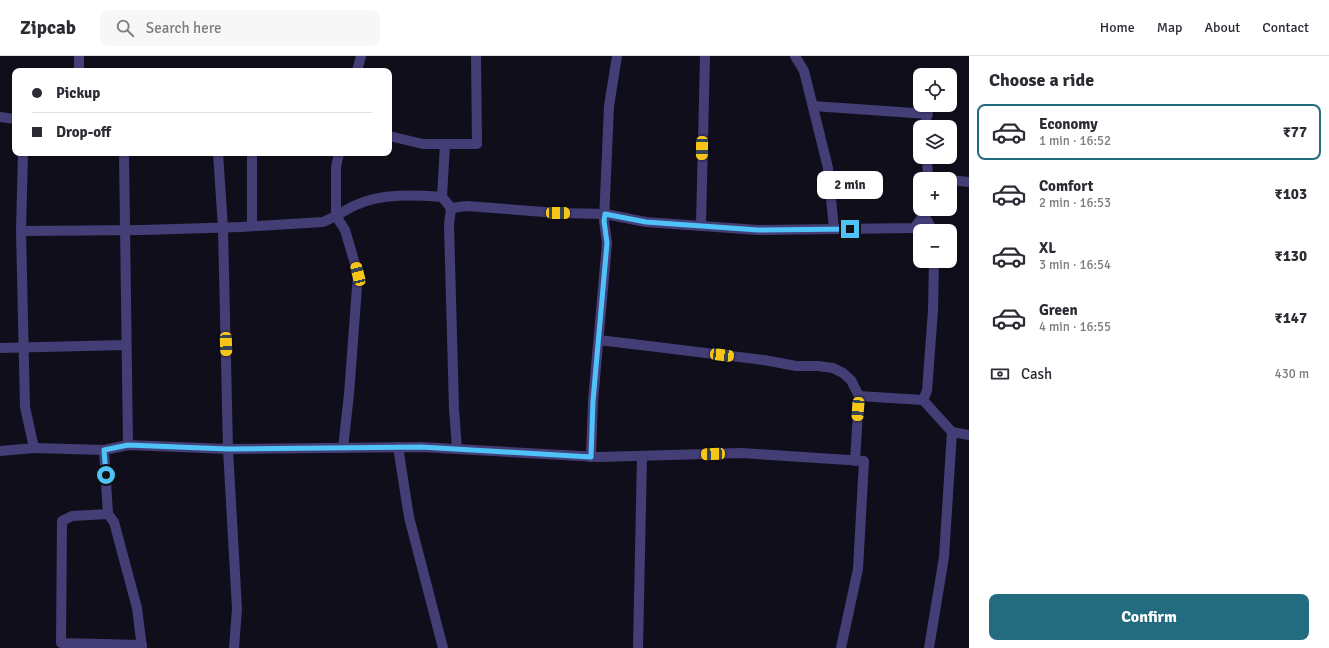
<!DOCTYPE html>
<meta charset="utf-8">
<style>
body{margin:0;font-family:Signika,sans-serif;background:#f7f7f7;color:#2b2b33;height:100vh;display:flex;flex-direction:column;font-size:15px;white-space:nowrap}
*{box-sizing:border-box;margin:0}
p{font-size:13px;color:#7c7c81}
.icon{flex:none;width:22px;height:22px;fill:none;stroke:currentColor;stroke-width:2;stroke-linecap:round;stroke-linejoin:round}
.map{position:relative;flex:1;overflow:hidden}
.details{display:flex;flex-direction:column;background:#fff;width:360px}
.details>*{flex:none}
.banner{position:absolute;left:12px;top:12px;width:380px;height:88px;border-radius:8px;box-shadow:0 1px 3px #0004;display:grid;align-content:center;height:88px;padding:0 20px;background:#fff}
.fabs{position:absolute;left:913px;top:12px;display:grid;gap:8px}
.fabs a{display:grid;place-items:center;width:44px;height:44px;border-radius:8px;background:#fff;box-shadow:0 1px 3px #0004;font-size:20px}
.end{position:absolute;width:18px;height:18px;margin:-9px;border:5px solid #4fc3f7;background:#111;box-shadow:0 0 0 2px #111}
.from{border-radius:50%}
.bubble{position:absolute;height:28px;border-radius:8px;background:#fff;box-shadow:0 1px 3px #0004;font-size:13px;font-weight:700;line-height:28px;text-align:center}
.car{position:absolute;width:12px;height:24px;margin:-12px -6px;border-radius:5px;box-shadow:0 0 3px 1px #0007;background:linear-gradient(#f5c518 24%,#345 0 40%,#f5c518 0 76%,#345 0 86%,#f5c518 0)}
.banner b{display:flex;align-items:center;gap:14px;height:38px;font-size:15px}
.banner b+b{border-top:1px solid #e1e1e2}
.banner i{width:10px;height:10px;background:#2b2b33}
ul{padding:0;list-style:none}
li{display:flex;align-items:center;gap:12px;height:56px;margin:0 8px 6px;padding:0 12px;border:2px solid transparent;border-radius:8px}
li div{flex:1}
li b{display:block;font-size:15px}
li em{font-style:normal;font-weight:700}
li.current{border-color:#236b7f}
li>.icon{width:36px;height:36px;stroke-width:1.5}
h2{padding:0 20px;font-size:18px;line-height:48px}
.pay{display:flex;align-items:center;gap:10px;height:44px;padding:0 20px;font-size:15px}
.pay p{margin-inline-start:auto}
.action{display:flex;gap:8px;margin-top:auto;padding:8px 20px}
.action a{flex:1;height:46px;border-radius:8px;background:#236b7f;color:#fff;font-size:16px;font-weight:700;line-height:46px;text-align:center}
header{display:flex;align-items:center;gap:24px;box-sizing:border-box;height:56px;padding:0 20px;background:#fff;border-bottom:1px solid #e1e1e2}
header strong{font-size:19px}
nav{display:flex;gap:22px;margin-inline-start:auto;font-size:14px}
.search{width:280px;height:36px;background:#f7f7f7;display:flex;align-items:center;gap:10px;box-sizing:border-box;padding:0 14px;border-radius:8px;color:#7c7c81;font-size:15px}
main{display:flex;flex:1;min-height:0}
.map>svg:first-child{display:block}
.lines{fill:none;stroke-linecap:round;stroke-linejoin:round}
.street{stroke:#443e76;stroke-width:10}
.route{stroke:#4fc3f7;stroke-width:5}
</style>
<header>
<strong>Zipcab</strong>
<div class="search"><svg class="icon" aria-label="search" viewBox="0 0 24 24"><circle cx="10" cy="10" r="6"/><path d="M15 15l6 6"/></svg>Search here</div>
<nav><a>Home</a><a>Map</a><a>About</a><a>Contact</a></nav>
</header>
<main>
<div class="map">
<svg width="969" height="592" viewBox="0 0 969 592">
<rect width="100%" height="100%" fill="#110e1c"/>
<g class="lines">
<g class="street">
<path d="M795 0 804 15 828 112 834 173"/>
<path d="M79 15V0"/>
<path d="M357 15 361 0"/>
<path d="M813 50 928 58 926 63V71"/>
<path d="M0 61 15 63"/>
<path d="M389 80 423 88H477L476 0"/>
<path d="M124 97 128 389"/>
<path d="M218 97 223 172 228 393 421 391 599 401 741 397 864 405 858 513 841 592"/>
<path d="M252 97V170"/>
<path d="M927 101 928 123"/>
<path d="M950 124 969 126"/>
<path d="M442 141 445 88"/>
<path d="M451 152 449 169 454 353 457 393"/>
<path d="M924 159 933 175"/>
<path d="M701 169 705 0"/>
<path d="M21 175 142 174 241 171 323 166 336 160V111L339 97"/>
<path d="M599 284 764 304 796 310H818L833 312 843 317 851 324 859 340"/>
<path d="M0 292 126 289"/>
<path d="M923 344 952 376"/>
<path d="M398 391 409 461 443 592"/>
<path d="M34 392 104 394 128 389 228 393 237 553 234 592"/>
<path d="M343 392 349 338 358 218 345 174 336 160C343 156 349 152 356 149 382 137 414 139 442 141L451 152 467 150 558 157 605 158 646 166 758 174 914 172 924 159V153"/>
<path d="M104 394 108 458 114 466 137 552 142 592"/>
<path d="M0 395 34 392 25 351 21 175 23 97"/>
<path d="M591 401 593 345 607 187 604 165 609 50 617 0"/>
<path d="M855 405 859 340 923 344 927 335 933 254 934 205"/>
<path d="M108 458 72 460 62 465 61 587 142 589"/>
<path d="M638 592 642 400"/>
<path d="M929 592 944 501 952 376 969 379"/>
</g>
</g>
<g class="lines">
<path class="route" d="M106 419 104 394 128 389 228 393 421 391 591 401 593 345 607 187 604 165 605 158 646 166 758 174 850 173"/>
</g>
</svg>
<div class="fabs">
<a><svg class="icon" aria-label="locate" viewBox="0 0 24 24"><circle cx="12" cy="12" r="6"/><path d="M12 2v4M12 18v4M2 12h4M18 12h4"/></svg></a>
<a><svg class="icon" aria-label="layers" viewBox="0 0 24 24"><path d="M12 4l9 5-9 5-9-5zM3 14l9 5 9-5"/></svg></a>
<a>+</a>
<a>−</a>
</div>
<i class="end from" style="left:106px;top:419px"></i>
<i class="end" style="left:850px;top:173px"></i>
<div class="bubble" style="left:817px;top:115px;width:66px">2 min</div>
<i class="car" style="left:702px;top:92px;rotate:181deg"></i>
<i class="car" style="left:558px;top:157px;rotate:91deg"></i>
<i class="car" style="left:358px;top:218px;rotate:346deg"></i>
<i class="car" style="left:226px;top:288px;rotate:178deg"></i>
<i class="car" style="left:722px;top:299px;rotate:97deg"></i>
<i class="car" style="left:858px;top:353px;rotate:184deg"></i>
<i class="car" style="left:713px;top:398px;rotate:268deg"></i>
<div class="banner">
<b><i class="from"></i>Pickup</b>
<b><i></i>Drop-off</b>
</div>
</div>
<section class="details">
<h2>Choose a ride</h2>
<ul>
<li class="current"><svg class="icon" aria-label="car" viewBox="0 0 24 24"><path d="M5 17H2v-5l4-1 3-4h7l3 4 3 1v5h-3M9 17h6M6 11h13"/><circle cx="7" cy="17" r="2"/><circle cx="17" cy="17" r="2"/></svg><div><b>Economy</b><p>1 min · 16:52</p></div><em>₹77</em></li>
<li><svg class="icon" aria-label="car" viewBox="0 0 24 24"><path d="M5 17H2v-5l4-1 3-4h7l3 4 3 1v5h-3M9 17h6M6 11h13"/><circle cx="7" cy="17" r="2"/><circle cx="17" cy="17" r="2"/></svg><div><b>Comfort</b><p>2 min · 16:53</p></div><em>₹103</em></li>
<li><svg class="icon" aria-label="car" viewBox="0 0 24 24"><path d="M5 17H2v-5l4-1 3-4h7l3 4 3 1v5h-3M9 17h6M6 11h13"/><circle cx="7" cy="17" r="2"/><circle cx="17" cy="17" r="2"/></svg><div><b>XL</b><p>3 min · 16:54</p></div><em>₹130</em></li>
<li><svg class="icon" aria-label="car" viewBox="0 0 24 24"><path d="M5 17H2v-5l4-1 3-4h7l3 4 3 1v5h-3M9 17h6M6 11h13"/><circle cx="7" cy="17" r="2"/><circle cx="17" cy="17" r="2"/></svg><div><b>Green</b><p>4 min · 16:55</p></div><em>₹147</em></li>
</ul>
<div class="pay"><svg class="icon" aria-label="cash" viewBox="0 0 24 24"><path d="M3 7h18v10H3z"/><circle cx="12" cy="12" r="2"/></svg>Cash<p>430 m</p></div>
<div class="action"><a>Confirm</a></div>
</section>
</main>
